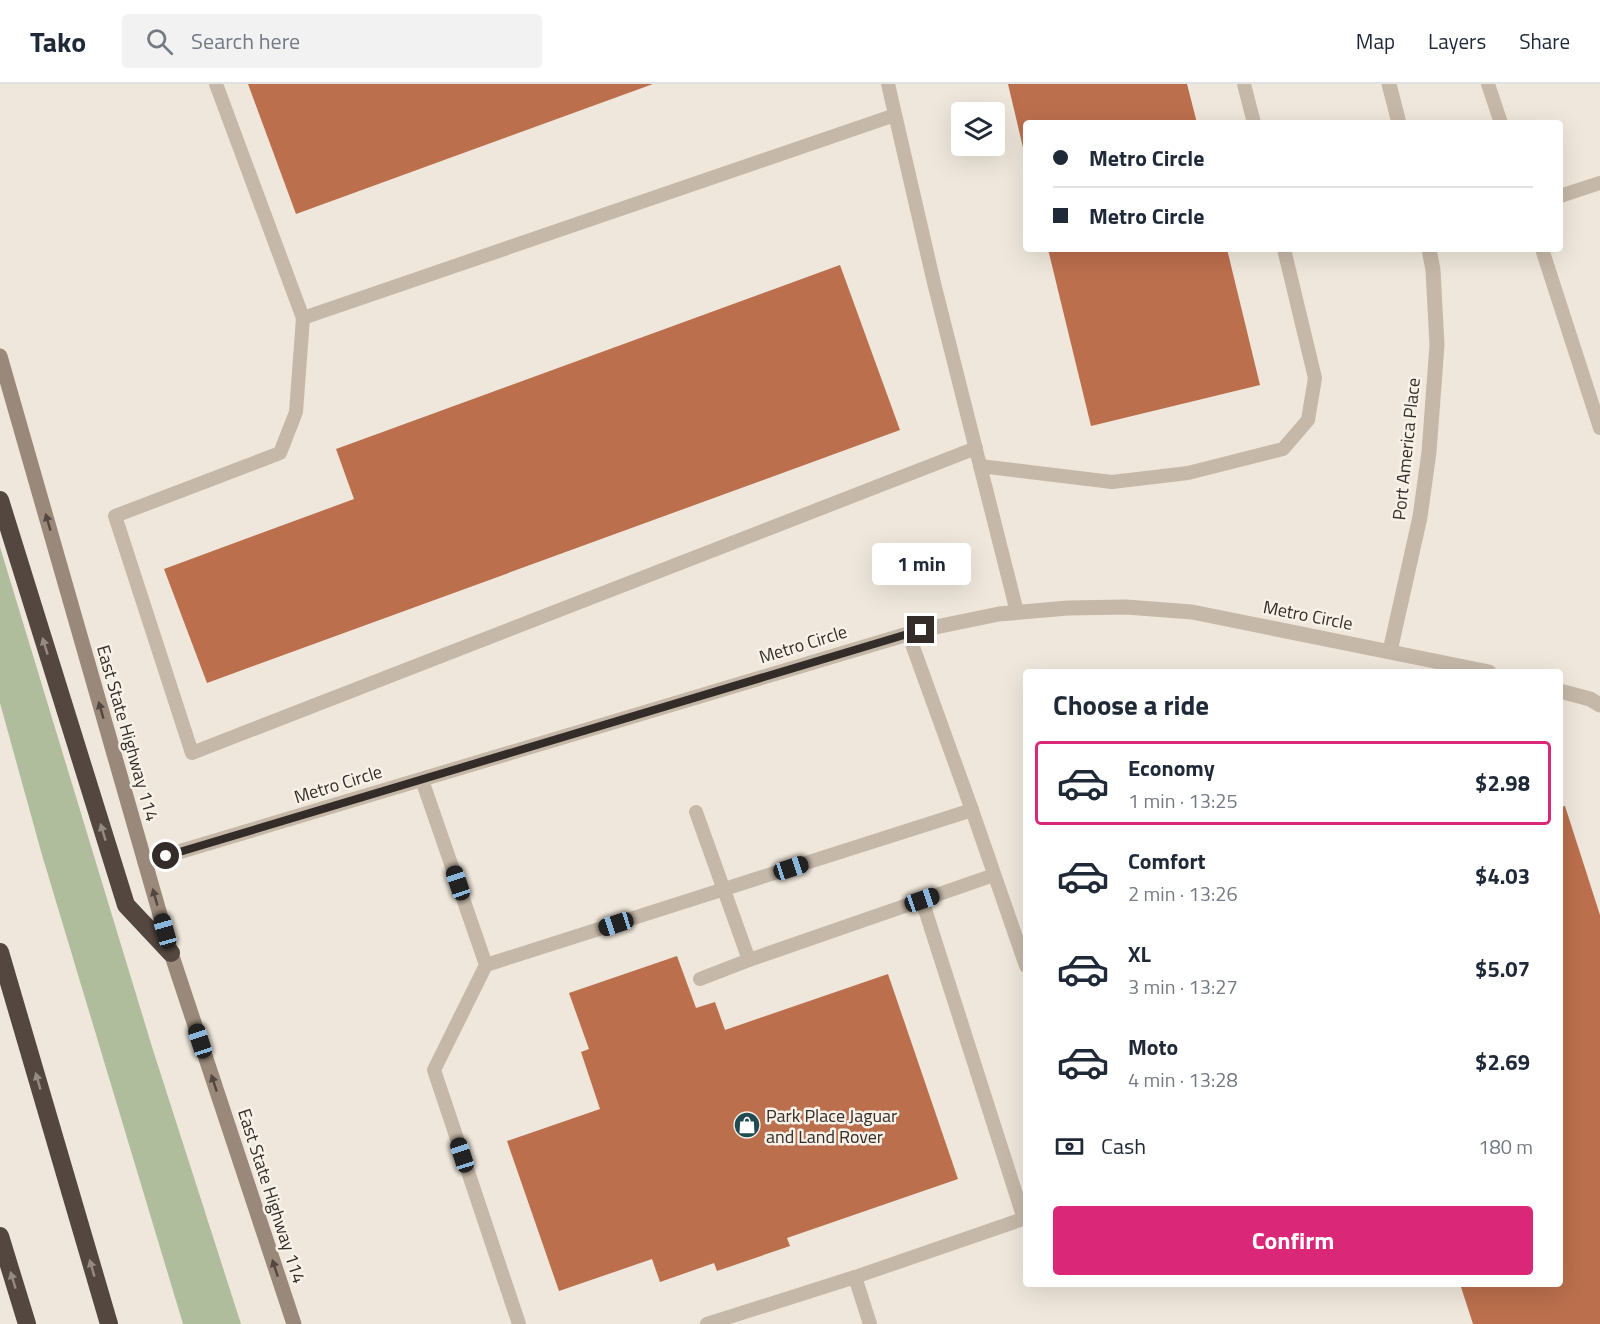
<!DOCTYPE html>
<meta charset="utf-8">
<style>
body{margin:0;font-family:"Titillium Web",sans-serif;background:#f2f2f3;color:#1f2937;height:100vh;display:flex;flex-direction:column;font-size:22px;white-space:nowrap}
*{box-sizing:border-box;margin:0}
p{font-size:20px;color:#747a83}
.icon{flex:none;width:33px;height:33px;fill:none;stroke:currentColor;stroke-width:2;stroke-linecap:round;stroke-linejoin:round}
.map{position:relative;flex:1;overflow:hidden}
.side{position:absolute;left:1023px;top:585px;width:540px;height:618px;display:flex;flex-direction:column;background:#fff;border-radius:6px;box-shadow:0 6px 24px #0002}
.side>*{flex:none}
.banner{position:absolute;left:1023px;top:36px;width:540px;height:132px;border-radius:6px;box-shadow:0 6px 24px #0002;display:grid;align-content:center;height:132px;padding:0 30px;background:#fff}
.tools{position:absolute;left:951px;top:18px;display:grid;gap:12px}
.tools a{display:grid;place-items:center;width:54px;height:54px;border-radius:6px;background:#fff;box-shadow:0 6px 24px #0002;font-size:30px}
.end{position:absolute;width:27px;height:27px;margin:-14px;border:8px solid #342c28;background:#fff;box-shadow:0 0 0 3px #fff}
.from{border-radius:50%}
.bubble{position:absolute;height:42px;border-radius:6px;background:#fff;box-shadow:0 6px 24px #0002;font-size:20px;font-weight:700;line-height:42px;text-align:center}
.car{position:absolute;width:18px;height:36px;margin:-18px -9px;border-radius:8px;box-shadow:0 0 4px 2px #0007;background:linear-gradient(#222 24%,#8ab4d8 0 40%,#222 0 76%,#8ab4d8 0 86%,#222 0)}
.banner b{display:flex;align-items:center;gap:21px;height:57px;font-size:22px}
.banner b+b{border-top:2px solid #e0e1e3}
.banner i{width:15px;height:15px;background:#1f2937}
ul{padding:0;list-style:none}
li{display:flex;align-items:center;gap:18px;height:84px;margin:0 12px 9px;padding:0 18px;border:3px solid transparent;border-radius:6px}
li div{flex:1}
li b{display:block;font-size:22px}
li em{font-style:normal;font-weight:700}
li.current{border-color:#db2777}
li>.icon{width:54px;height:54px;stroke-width:1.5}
h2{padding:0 30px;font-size:27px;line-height:72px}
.pay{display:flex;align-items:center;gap:15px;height:66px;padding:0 30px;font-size:22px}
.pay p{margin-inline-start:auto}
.action{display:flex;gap:12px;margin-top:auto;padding:12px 30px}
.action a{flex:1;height:69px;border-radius:6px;background:#db2777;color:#fff;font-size:24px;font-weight:700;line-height:69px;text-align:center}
header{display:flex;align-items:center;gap:36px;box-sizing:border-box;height:84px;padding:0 30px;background:#fff;border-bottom:2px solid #e0e1e3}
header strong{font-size:28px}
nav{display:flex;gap:33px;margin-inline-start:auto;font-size:21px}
.search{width:420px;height:54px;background:#f2f2f3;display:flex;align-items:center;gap:15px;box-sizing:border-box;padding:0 21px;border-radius:6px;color:#747a83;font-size:22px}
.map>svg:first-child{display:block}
.green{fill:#b0bd9c}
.building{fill:#bb6f4d}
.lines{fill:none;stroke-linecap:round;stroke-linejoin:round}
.service{stroke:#c6b8a8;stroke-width:14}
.minor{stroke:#c6b8a8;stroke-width:15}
.secondary{stroke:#9a887a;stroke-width:15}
.motorway{stroke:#54473f;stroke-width:18}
.oneway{fill:#534841}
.oneway2{fill:#958b82}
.route{stroke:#342c28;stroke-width:8}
.labels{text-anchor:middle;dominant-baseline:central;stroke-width:5;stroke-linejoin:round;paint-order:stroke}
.street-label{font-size:18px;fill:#342c28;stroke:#f7f1e7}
.poi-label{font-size:18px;fill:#342c28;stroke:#f7f1e7;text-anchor:start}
</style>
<header>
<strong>Tako</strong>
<div class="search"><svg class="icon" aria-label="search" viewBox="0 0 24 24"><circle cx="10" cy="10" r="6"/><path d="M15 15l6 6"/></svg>Search here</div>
<nav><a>Map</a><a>Layers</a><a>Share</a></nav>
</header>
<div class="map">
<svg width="1600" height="1240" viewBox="0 0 1600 1240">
<rect width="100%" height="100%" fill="#efe7db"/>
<path class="green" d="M0 463 153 966 241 1240H183L42 771 0 619Z"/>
<g class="building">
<path d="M248 0H653L296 130Z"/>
<path d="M1008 0H1187L1197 39H1026L1025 72Z"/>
<path d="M1048 165H1227L1260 301 1091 342Z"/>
<path d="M840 181 900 346 207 599 164 485 354 415 336 365Z"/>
<path d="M1565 722 1600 831V1240H1473L1460 1200H1560V723Z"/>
<path d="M677 872 696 924 715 918 725 946 888 890 958 1095 787 1154 790 1162 717 1187 714 1179 660 1198 652 1175 559 1207 507 1057 600 1025 581 968 589 965 569 909Z"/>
</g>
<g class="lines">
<g class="service">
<path d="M216 0 303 234 895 31"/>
<path d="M888 0 934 199 1017 528"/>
<path d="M1244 0 1254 39"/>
<path d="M1488 0 1501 39"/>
<path d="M1560 112 1600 99"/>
<path d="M1542 165 1600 344"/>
<path d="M303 234 296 328 280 369 115 432 192 669 976 364"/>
<path d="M980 382 1112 398 1188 389 1283 365 1308 336 1315 294 1284 165"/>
<path d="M422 696 486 881 434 986 519 1240"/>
<path d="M972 726 1026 882"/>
<path d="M696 728 749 876"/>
<path d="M922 816 1024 1135"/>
<path d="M486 881 972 726 908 549"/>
<path d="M700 895 749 876 994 791"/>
<path d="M855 1193 870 1240"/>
<path d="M707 1240 855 1193 1026 1134"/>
</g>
<g class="minor">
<path d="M1389 0 1399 39"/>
<path d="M1390 567 1420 433 1429 368 1437 261 1433 186 1429 165"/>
<path d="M1560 607 1590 615 1600 621"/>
<path d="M145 778 921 546 999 530 1068 524 1126 523 1192 528 1489 588"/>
</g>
<path class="secondary" d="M0 272 171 869 294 1240"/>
<g class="motorway">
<path d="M0 416 126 821 171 869"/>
<path d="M0 868 109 1240"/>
<path d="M0 1152 27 1240"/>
</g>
</g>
<defs><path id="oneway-solid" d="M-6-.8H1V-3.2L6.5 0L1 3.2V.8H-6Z" transform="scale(1.5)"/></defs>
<g class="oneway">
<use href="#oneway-solid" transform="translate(48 438) rotate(-106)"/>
<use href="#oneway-solid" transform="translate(101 626) rotate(-106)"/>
<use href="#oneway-solid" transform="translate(155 813) rotate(-106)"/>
<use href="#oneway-solid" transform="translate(214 999) rotate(-108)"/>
<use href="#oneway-solid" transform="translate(275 1184) rotate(-108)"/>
</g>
<g class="oneway2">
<use href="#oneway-solid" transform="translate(45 562) rotate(-107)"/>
<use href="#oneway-solid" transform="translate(103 748) rotate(-107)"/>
<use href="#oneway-solid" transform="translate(38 997) rotate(-106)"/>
<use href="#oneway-solid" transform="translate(92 1184) rotate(-106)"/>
<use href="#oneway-solid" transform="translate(13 1196) rotate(-107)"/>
</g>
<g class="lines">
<path class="route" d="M166 772 921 546"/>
</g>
<defs>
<symbol id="shop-disc" viewBox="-11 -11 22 22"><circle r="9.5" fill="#214b52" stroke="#f7f1e7"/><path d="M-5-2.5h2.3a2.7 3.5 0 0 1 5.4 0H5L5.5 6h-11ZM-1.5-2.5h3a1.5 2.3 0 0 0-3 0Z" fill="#fff"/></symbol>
</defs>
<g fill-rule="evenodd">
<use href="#shop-disc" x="732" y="1026" width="30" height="30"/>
</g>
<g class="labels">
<g class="street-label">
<text transform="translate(1406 365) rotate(-84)">Port America Place</text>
<text transform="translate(1308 531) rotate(11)">Metro Circle</text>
<text transform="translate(803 560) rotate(-17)">Metro Circle</text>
<text transform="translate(128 649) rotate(74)">East State Highway 114</text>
<text transform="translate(338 700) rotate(-17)">Metro Circle</text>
<text transform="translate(272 1112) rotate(72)">East State Highway 114</text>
</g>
<g class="poi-label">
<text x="766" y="1031">Park Place Jaguar<tspan x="766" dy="21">and Land Rover</tspan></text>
</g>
</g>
</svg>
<div class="tools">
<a><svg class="icon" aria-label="layers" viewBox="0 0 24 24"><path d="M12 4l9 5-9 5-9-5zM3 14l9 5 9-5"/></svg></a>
</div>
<i class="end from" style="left:166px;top:772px"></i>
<i class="end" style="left:921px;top:546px"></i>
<div class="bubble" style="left:872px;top:459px;width:99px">1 min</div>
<i class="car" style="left:791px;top:784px;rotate:72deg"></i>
<i class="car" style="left:458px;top:799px;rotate:341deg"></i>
<i class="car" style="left:922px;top:816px;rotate:71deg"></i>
<i class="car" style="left:616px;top:840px;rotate:252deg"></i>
<i class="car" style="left:165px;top:847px;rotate:344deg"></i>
<i class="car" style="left:200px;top:957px;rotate:342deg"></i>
<i class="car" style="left:462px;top:1071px;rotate:342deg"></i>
<div class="banner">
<b><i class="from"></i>Metro Circle</b>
<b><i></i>Metro Circle</b>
</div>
<section class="side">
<h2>Choose a ride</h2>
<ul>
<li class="current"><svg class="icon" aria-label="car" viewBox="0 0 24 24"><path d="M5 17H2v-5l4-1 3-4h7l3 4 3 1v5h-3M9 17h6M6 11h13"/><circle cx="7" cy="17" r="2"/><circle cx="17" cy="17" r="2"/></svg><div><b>Economy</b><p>1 min · 13:25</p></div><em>$2.98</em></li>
<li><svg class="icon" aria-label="car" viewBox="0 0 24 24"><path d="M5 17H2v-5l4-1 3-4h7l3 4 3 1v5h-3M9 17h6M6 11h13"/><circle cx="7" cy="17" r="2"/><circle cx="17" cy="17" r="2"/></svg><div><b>Comfort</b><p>2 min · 13:26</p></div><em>$4.03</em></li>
<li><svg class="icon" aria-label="car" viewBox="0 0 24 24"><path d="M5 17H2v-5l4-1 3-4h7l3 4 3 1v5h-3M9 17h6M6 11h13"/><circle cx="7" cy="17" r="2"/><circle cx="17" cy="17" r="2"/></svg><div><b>XL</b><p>3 min · 13:27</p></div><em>$5.07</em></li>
<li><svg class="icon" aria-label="car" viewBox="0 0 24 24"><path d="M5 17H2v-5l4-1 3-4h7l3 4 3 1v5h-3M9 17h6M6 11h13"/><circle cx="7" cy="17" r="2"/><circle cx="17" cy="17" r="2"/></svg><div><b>Moto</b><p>4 min · 13:28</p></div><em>$2.69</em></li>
</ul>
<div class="pay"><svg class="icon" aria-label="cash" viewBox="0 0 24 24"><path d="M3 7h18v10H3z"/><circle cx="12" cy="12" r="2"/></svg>Cash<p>180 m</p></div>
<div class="action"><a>Confirm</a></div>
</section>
</div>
